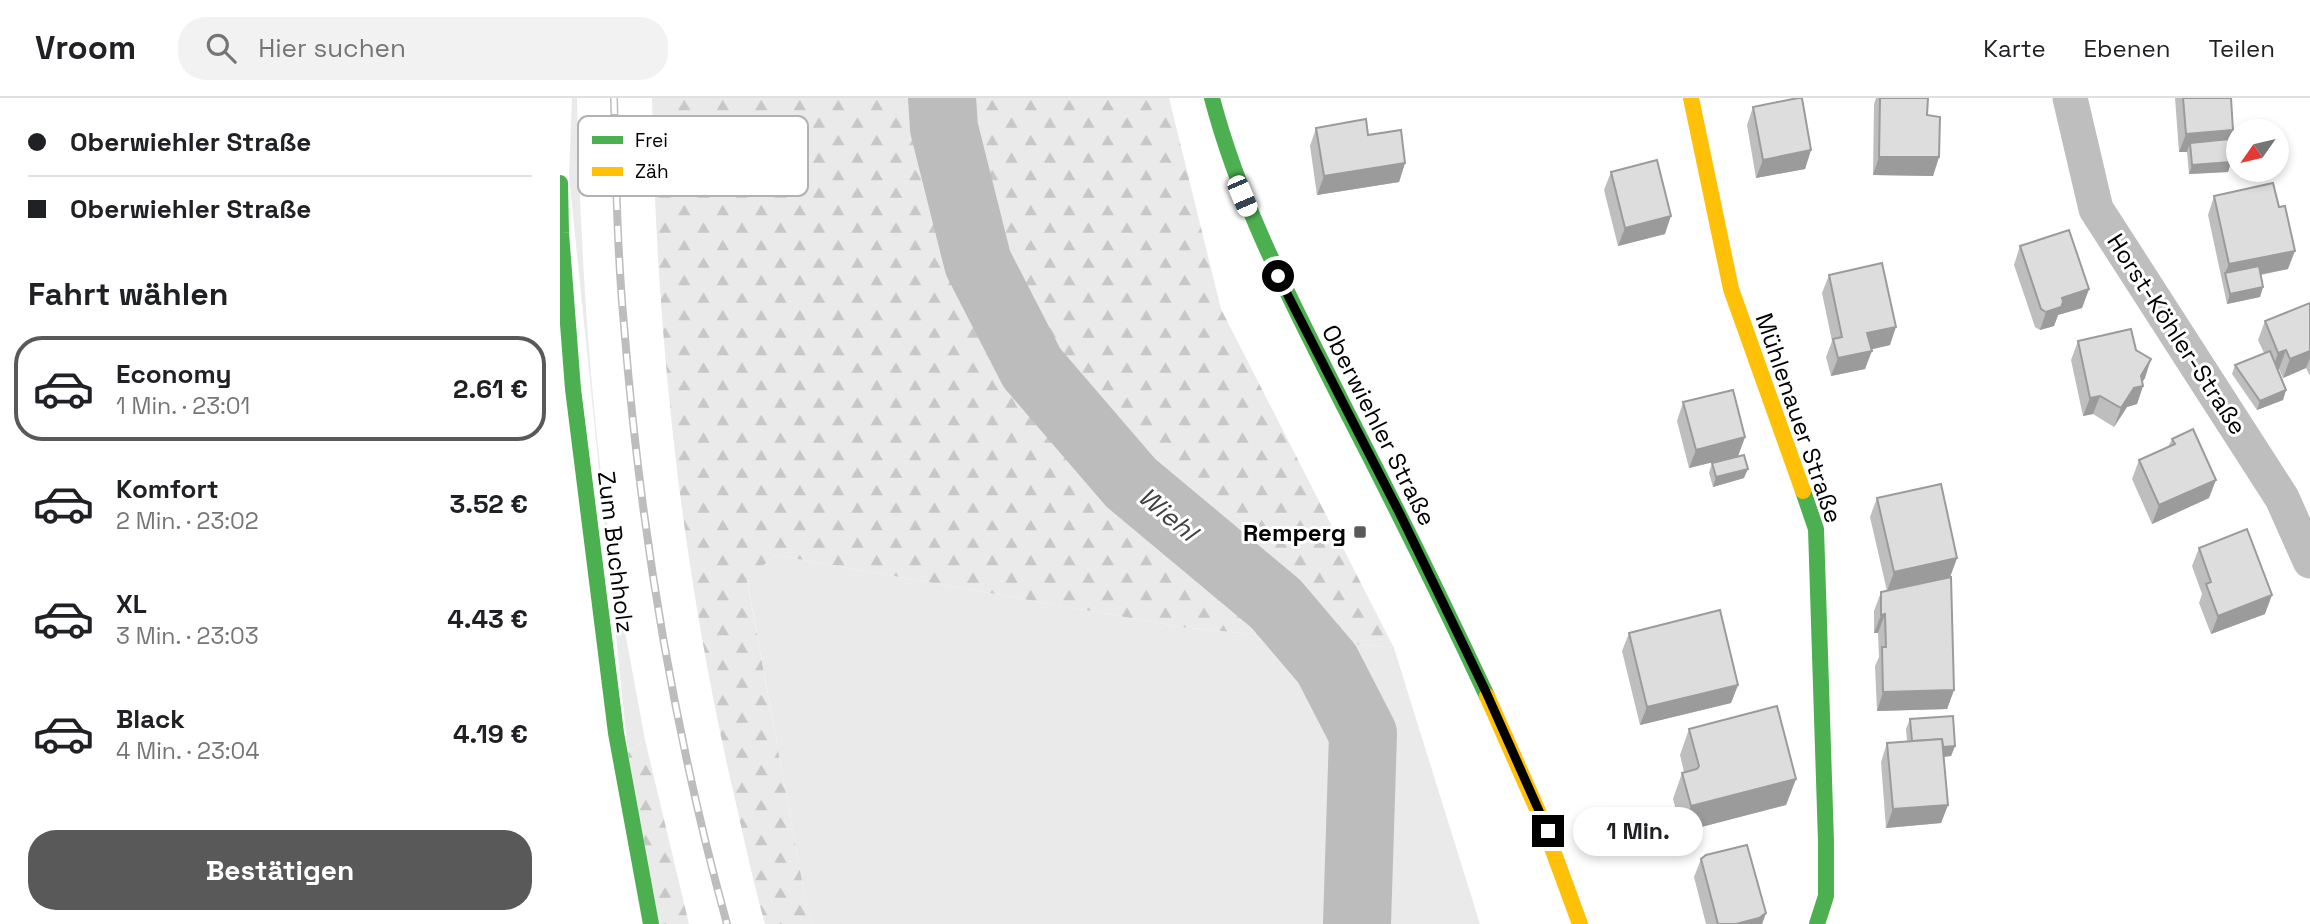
<!DOCTYPE html>
<html lang="de">
<meta charset="utf-8">
<style>
body{margin:0;font-family:"Space Grotesk",sans-serif;background:#f2f2f2;color:#202124;height:100vh;display:flex;flex-direction:column;font-size:26px;white-space:nowrap}
*{box-sizing:border-box;margin:0}
p{font-size:23px;color:#757577}
.icon{flex:none;width:38px;height:38px;fill:none;stroke:currentColor;stroke-width:2;stroke-linecap:round;stroke-linejoin:round}
.map{position:relative;flex:1;overflow:hidden}
.panel{display:flex;flex-direction:column;background:#fff;width:560px}
.panel>*{flex:none}
.hud{display:grid;align-content:center;height:154px;padding:0 28px;background:#fff}
.needle{width:46px;rotate:236deg}
.buttons{position:absolute;left:1666px;top:21px;display:grid;gap:14px}
.buttons a{display:grid;place-items:center;width:63px;height:63px;border-radius:50%;background:#fff;box-shadow:0 4px 10px #0003;font-size:35px}
.end{position:absolute;width:32px;height:32px;margin:-16px;border:9px solid #000;background:#fff;box-shadow:0 0 0 4px #fff}
.from{border-radius:50%}
.bubble{position:absolute;height:49px;border-radius:24px;background:#fff;box-shadow:0 4px 10px #0003;font-size:23px;font-weight:800;line-height:49px;text-align:center}
.car{position:absolute;width:21px;height:42px;margin:-21px -10px;border-radius:9px;box-shadow:0 0 5px 2px #0007;background:linear-gradient(#fff 24%,#345 0 40%,#fff 0 76%,#345 0 86%,#fff 0)}
.hud b{display:flex;align-items:center;gap:24px;height:66px;font-size:26px}
.hud b+b{border-top:2px solid #e0e0e0}
.hud i{width:18px;height:18px;background:#202124}
ul{padding:0;list-style:none}
li{display:flex;align-items:center;gap:21px;height:105px;margin:0 14px 10px;padding:0 14px;border:4px solid transparent;border-radius:28px}
li div{flex:1}
li b{display:block;font-size:26px}
li em{font-style:normal;font-weight:800}
li.current{border-color:#595959}
li>.icon{width:63px;height:63px;stroke-width:1.5}
h2{padding:0 28px;font-size:32px;line-height:84px}
.button{display:flex;gap:14px;margin-top:auto;padding:14px 28px}
.button a{flex:1;height:80px;border-radius:28px;background:#595959;color:#fff;font-size:28px;font-weight:800;line-height:80px;text-align:center}
header{display:flex;align-items:center;gap:42px;box-sizing:border-box;height:98px;padding:0 35px;background:#fff;border-bottom:2px solid #e0e0e0}
header strong{font-size:33px}
nav{display:flex;gap:38px;margin-inline-start:auto;font-size:24px}
.search{width:490px;height:63px;background:#f2f2f2;display:flex;align-items:center;gap:18px;box-sizing:border-box;padding:0 24px;border-radius:28px;color:#757577;font-size:26px}
main{display:flex;flex:1;min-height:0}
.map>svg:first-child{display:block}
.green{fill:#eaeaea}
.forest{fill:url(#forest-firs)}
.lines{fill:none;stroke-linecap:round;stroke-linejoin:round}
.river{stroke:#bcbcbc;stroke-width:68}
.street{stroke:#bebebe;stroke-width:35}
.fast{stroke:#4caf50;stroke-width:16}
.slow{stroke:#ffc107;stroke-width:16}
.rail-casing{stroke:#bdbdbd;stroke-width:8}
.rail{stroke:#fff;stroke-width:5;stroke-dasharray:16;stroke-linecap:butt}
.wall{fill:#bebebe}
.shaded-wall{fill:#9b9b9b}
.building{fill:#ddd;stroke:#9b9b9b;stroke-width:2}
.route{stroke:#000;stroke-width:9}
.poi-dot{fill:#595959;stroke:#fff;stroke-width:2.5}
.labels{text-anchor:middle;dominant-baseline:central;stroke-width:6;stroke-linejoin:round;paint-order:stroke}
.street-label{font-size:24px;fill:#000;stroke:#fff}
.poi-label{font-size:24px;font-weight:bold;fill:#000;stroke:#fff;text-anchor:end}
.water-label{font-size:26px;font-style:italic;fill:#414141;stroke:#fff}
.key{fill:#fff;stroke:#b2b2b2;stroke-width:2}
.key-label{font-size:19px;fill:#000}
</style>
<header>
<strong>Vroom</strong>
<div class="search"><svg class="icon" aria-label="search" viewBox="0 0 24 24"><circle cx="10" cy="10" r="6"/><path d="M15 15l6 6"/></svg>Hier suchen</div>
<nav><a>Karte</a><a>Ebenen</a><a>Teilen</a></nav>
</header>
<main>
<section class="panel">
<div class="hud">
<b><i class="from"></i>Oberwiehler Straße</b>
<b><i></i>Oberwiehler Straße</b>
</div>
<h2>Fahrt wählen</h2>
<ul>
<li class="current"><svg class="icon" aria-label="car" viewBox="0 0 24 24"><path d="M5 17H2v-5l4-1 3-4h7l3 4 3 1v5h-3M9 17h6M6 11h13"/><circle cx="7" cy="17" r="2"/><circle cx="17" cy="17" r="2"/></svg><div><b>Economy</b><p>1 Min. · 23:01</p></div><em>2.61 €</em></li>
<li><svg class="icon" aria-label="car" viewBox="0 0 24 24"><path d="M5 17H2v-5l4-1 3-4h7l3 4 3 1v5h-3M9 17h6M6 11h13"/><circle cx="7" cy="17" r="2"/><circle cx="17" cy="17" r="2"/></svg><div><b>Komfort</b><p>2 Min. · 23:02</p></div><em>3.52 €</em></li>
<li><svg class="icon" aria-label="car" viewBox="0 0 24 24"><path d="M5 17H2v-5l4-1 3-4h7l3 4 3 1v5h-3M9 17h6M6 11h13"/><circle cx="7" cy="17" r="2"/><circle cx="17" cy="17" r="2"/></svg><div><b>XL</b><p>3 Min. · 23:03</p></div><em>4.43 €</em></li>
<li><svg class="icon" aria-label="car" viewBox="0 0 24 24"><path d="M5 17H2v-5l4-1 3-4h7l3 4 3 1v5h-3M9 17h6M6 11h13"/><circle cx="7" cy="17" r="2"/><circle cx="17" cy="17" r="2"/></svg><div><b>Black</b><p>4 Min. · 23:04</p></div><em>4.19 €</em></li>
</ul>
<div class="button"><a>Bestätigen</a></div>
</section>
<div class="map">
<svg width="1750" height="826" viewBox="0 0 1750 826">
<defs>
<pattern id="forest-firs" width="22" height="20" patternUnits="userSpaceOnUse" patternTransform="scale(1.75)"><rect width="22" height="20" fill="#eaeaea"/><path d="M5 1l3.5 6h-7zM16 11l3.5 6h-7z" fill="#c7c7c7"/></pattern>
</defs>
<rect width="100%" height="100%" fill="#fff"/>
<g class="green">
<path d="M12 0H17C20 146 29 293 49 438 59 507 73 574 85 642L68 655 9 78Z"/>
<path d="M215 457 621 529 834 550 920 826H253L247 810 187 481Z"/>
</g>
<g class="forest">
<path d="M92 0H609L661 211 834 550 621 529 215 457 187 482 247 810 253 826H205C193 784 184 740 174 697 121 469 96 235 92 0Z"/>
<path d="M85 642 129 826H99L68 655Z"/>
</g>
<g class="lines">
<path class="river" d="M382 0 384 30 418 165 472 270 571 385 716 506 767 566 803 636 797 826"/>
<path class="street" d="M1510 0 1536 111 1722 400 1750 463"/>
<g class="fast">
<path d="M652 0C681 111 735 210 786 312 835 407 882 502 927 598"/>
<path d="M0 85 1 135 13 291 56 635 91 826"/>
<path d="M1243 393 1256 431 1266 744V798L1257 826"/>
</g>
<g class="slow">
<path d="M1131 0 1171 191 1243 393"/>
<path d="M927 598 981 720 1020 826"/>
</g>
<defs>
<path id="rail" d="M54 0C56 76 57 152 64 227 80 428 113 631 167 826"/>
</defs>
<use href="#rail" class="rail-casing"/>
<use href="#rail" class="rail"/>
</g>
<g class="wall">
<path d="M1316 0H1368L1367 17 1379 59 1373 78 1313 77 1314 6Z"/>
<path d="M1615 0H1671L1670 41 1671 64 1668 74 1629 76 1627 54H1619Z"/>
<path d="M1193 9 1251 52 1245 71 1196 80 1187 27Z"/>
<path d="M756 30 845 65 839 84 757 97 750 48Z"/>
<path d="M1051 74 1105 136 1058 148 1044 92Z"/>
<path d="M1654 98 1728 171 1701 177 1703 189 1700 199 1667 206 1648 117Z"/>
<path d="M1460 148 1529 191 1522 210 1498 217 1494 228 1480 232 1475 229 1454 167Z"/>
<path d="M1269 177 1330 247 1311 251 1305 271 1271 278 1266 259 1272 243 1262 195Z"/>
<path d="M1750 205V278L1746 270 1723 280 1719 271H1718L1726 292 1723 302 1697 312 1672 276 1675 267 1704 255 1698 242 1705 223Z"/>
<path d="M1518 243 1576 252 1585 280 1582 284 1583 288 1577 306 1567 309 1554 329 1533 316 1523 318 1511 262Z"/>
<path d="M1123 304 1185 339 1178 358 1129 370 1117 323Z"/>
<path d="M1612 341 1649 400 1592 426 1572 381 1579 362 1608 349Z"/>
<path d="M1152 365 1184 380 1153 389 1149 375Z"/>
<path d="M1317 400 1397 460 1390 479 1327 493 1310 419Z"/>
<path d="M1639 450 1705 516 1651 536 1639 505 1642 496 1632 468Z"/>
<path d="M1321 494 1394 592 1387 611 1317 613 1315 568 1319 559 1318 535H1314V513Z"/>
<path d="M1069 535 1178 587 1171 605 1080 627 1062 553Z"/>
<path d="M1350 621 1395 648 1391 658 1384 659 1388 707 1381 725 1326 730 1321 664 1327 645 1347 644 1346 631Z"/>
<path d="M1129 631 1236 681 1226 707 1122 734 1113 701 1122 675 1124 674 1120 657Z"/>
<path d="M1141 761 1206 815 1202 826H1146L1134 779Z"/>
</g>
<g class="shaded-wall">
<path d="M1673 32 1666 51 1630 45 1627 54H1619L1626 36Z"/>
<path d="M1251 52 1245 71 1196 80 1203 62Z"/>
<path d="M1319 59H1379L1373 78 1313 77Z"/>
<path d="M1671 64 1668 74 1629 76 1632 67Z"/>
<path d="M845 65 839 84 757 97 764 78Z"/>
<path d="M1111 118 1105 136 1058 148 1065 130Z"/>
<path d="M1735 153 1728 171 1667 183 1665 175 1669 166Z"/>
<path d="M1703 189 1700 199 1667 206 1670 196Z"/>
<path d="M1529 191 1522 210 1498 217 1494 228 1480 232 1486 214 1502 200Z"/>
<path d="M1336 229 1330 247 1301 254 1307 235Z"/>
<path d="M1726 252 1719 271 1712 273 1718 255Z"/>
<path d="M1312 253 1305 271 1271 278 1278 260Z"/>
<path d="M1750 253V260L1746 270 1723 280 1730 261Z"/>
<path d="M1591 261 1585 280 1579 289 1583 288 1577 306 1567 309 1554 329 1561 310Z"/>
<path d="M1726 292 1723 302 1697 312 1700 303Z"/>
<path d="M1540 298 1533 316 1523 318 1530 300Z"/>
<path d="M1185 339 1178 358 1129 370 1136 352Z"/>
<path d="M1188 371 1184 380 1153 389 1156 379Z"/>
<path d="M1656 382 1649 400 1592 426 1599 407Z"/>
<path d="M1397 460 1390 479 1327 493 1334 474Z"/>
<path d="M1712 497 1705 516 1651 536 1658 518Z"/>
<path d="M1325 516 1318 535H1314L1321 517Z"/>
<path d="M1178 587 1171 605 1080 627 1087 609Z"/>
<path d="M1394 592 1387 611 1317 613 1323 594Z"/>
<path d="M1395 648 1391 658 1349 662 1352 652Z"/>
<path d="M1236 681 1226 707 1122 734 1131 708Z"/>
<path d="M1388 707 1381 725 1326 730 1333 711Z"/>
<path d="M1206 815 1202 826H1176Z"/>
</g>
<g class="building">
<path d="M1238 0H1242L1251 52 1203 62 1193 9Z"/>
<path d="M1320 0H1368L1367 17 1380 19 1379 59H1319Z"/>
<path d="M1623 0H1671L1673 32 1626 36Z"/>
<path d="M806 21 808 37 841 32 845 65 764 78 756 30Z"/>
<path d="M1670 41 1671 64 1632 67 1630 45Z"/>
<path d="M1097 62 1111 118 1065 130 1051 74Z"/>
<path d="M1713 85 1719 109 1725 108 1735 153 1669 166 1654 98Z"/>
<path d="M1509 132 1529 191 1502 200 1503 204 1501 209 1486 214 1481 211 1460 148Z"/>
<path d="M1322 165 1336 229 1307 235 1312 253 1278 260 1273 241 1282 239 1269 177Z"/>
<path d="M1699 168 1703 189 1670 196 1665 175Z"/>
<path d="M1750 205V253L1730 261 1726 252 1718 255 1705 223Z"/>
<path d="M1571 231 1576 252 1591 261 1581 278 1583 288 1574 290 1561 310 1540 298 1530 300 1518 243Z"/>
<path d="M1710 253 1726 292 1700 303 1675 267Z"/>
<path d="M1173 292 1185 339 1136 352 1123 304Z"/>
<path d="M1633 331 1656 382 1599 407 1579 362 1615 346 1612 341Z"/>
<path d="M1184 357 1188 371 1156 379 1152 365Z"/>
<path d="M1381 386 1397 460 1334 474 1317 400Z"/>
<path d="M1687 431 1712 497 1658 518 1646 486 1651 484 1639 450Z"/>
<path d="M1391 479 1394 592 1323 594 1322 549H1326L1325 516 1321 517V494Z"/>
<path d="M1160 512 1178 587 1087 609 1069 535Z"/>
<path d="M1217 608 1236 681 1131 708 1122 675 1137 671 1139 668 1129 631Z"/>
<path d="M1393 618 1395 648 1383 649 1382 641 1352 643 1350 621Z"/>
<path d="M1382 641 1388 707 1333 711 1327 645Z"/>
<path d="M1187 747 1206 815 1199 820 1176 826H1158L1141 761 1146 757Z"/>
</g>
<g class="lines">
<path class="route" d="M718 178 840 416 926 594 988 733"/>
</g>
<rect class="poi-dot" x="793" y="427" width="14" height="14" rx="3.5"/>
<g class="labels">
<g class="street-label">
<text transform="translate(1617 236) rotate(57)">Horst-Köhler-Straße</text>
<text transform="translate(1239 320) rotate(71)">Mühlenauer Straße</text>
<text transform="translate(819 327) rotate(63)">Oberwiehler Straße</text>
<text transform="translate(56 454) rotate(83)">Zum Buchholz</text>
</g>
<g class="poi-label">
<text x="786" y="434">Remperg</text>
</g>
<g class="water-label">
<text transform="translate(608 416) rotate(40)">Wiehl</text>
</g>
</g>
<rect x="18" y="18" width="230" height="80" rx="10" class="key"/>
<rect x="32" y="38" width="31" height="8" fill="#4caf50"/>
<rect x="32" y="69" width="31" height="9" fill="#ffc107"/>
<g class="key-label">
<text x="75" y="49">Frei</text>
<text x="75" y="80">Zäh</text>
</g>
</svg>
<div class="buttons">
<a><svg class="needle" viewBox="-14 -14 28 28"><path d="M0-13l5 13h-10z" fill="#e53935"/><path d="M0 13l5-13h-10z" fill="#757577"/></svg></a>
</div>
<i class="end from" style="left:718px;top:178px"></i>
<i class="end" style="left:988px;top:733px"></i>
<div class="bubble" style="left:1013px;top:709px;width:130px">1 Min.</div>
<i class="car" style="left:682px;top:98px;rotate:157deg"></i>
</div>
</main>
